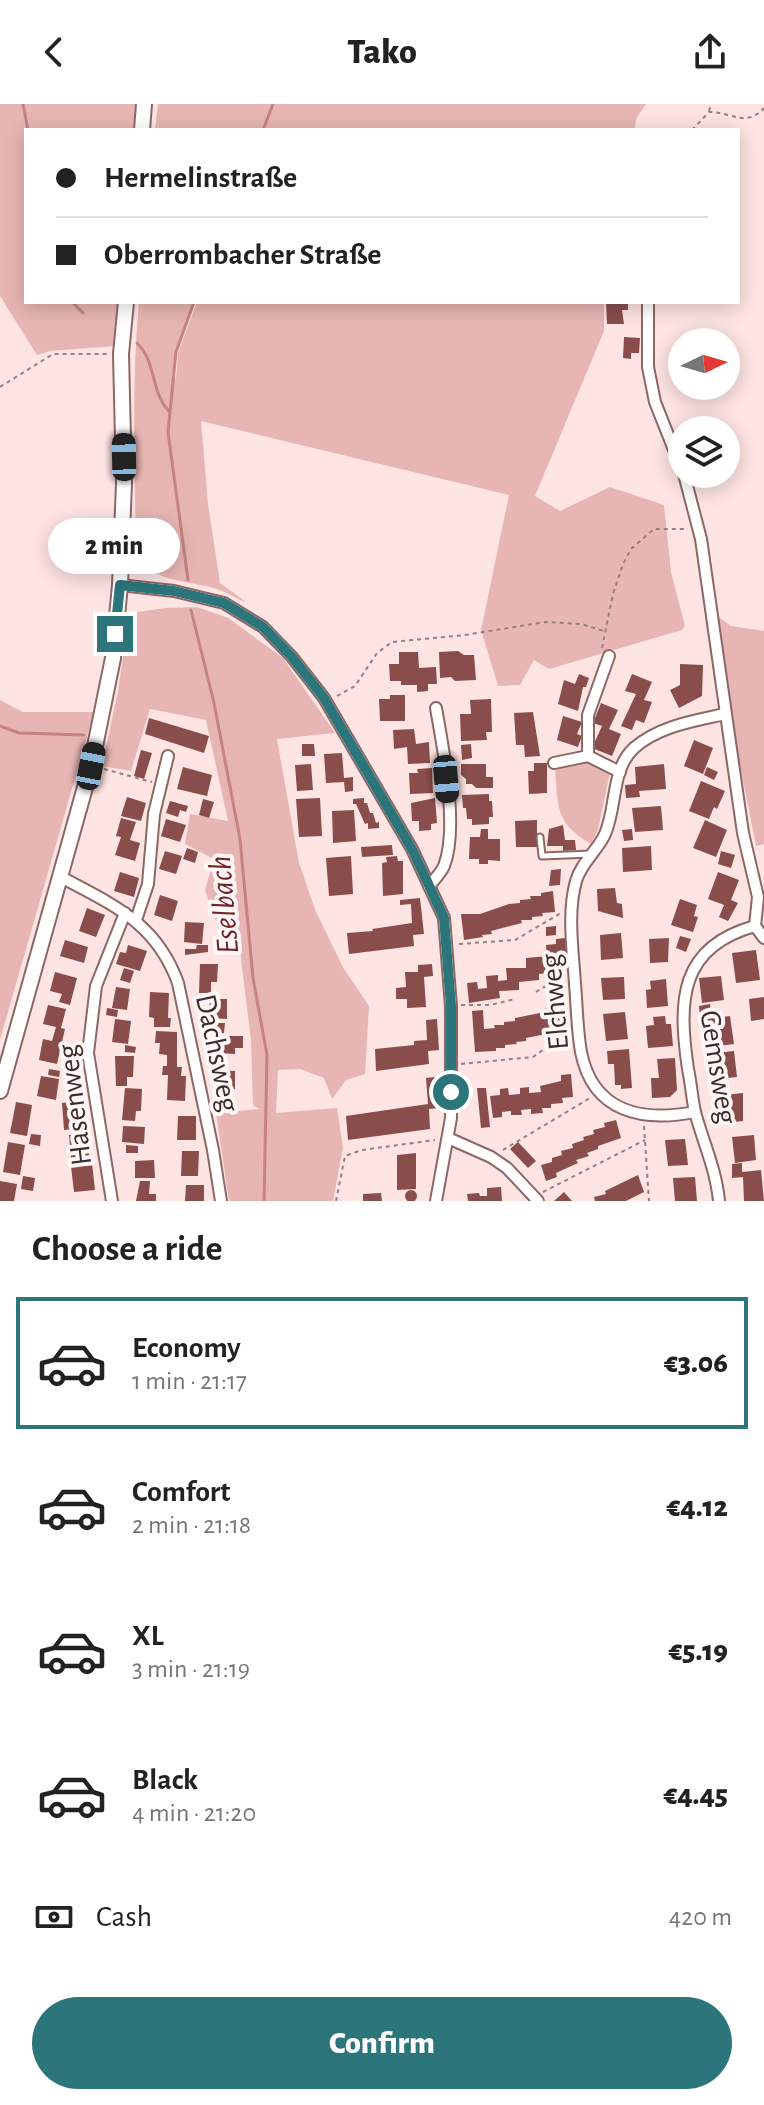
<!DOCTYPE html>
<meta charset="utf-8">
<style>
body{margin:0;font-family:"Alegreya Sans",sans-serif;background:#f6f6f6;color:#222;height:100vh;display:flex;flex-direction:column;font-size:30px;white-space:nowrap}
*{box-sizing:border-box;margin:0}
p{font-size:26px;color:#767676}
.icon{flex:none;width:44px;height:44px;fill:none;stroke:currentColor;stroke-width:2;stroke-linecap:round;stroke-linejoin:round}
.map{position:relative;height:1097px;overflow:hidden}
.side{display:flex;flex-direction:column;background:#fff;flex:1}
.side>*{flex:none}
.top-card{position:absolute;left:24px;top:24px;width:716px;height:176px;border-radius:0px;box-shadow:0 4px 20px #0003;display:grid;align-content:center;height:176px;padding:0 32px;background:#fff}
.needle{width:52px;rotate:85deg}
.controls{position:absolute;left:668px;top:224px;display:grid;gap:16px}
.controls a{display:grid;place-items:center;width:72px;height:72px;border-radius:50%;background:#fff;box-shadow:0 4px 20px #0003;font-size:40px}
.end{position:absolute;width:36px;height:36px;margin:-18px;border:10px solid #2c757a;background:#fff;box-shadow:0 0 0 4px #fff}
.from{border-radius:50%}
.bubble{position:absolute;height:56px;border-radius:28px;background:#fff;box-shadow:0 4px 20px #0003;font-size:26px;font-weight:800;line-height:56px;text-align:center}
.car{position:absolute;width:24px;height:48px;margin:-24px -12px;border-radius:10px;box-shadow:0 0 6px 2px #0007;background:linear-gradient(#222 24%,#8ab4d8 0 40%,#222 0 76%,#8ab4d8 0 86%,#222 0)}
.top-card b{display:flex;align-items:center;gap:28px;height:76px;font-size:30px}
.top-card b+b{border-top:2px solid #e0e0e0}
.top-card i{width:20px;height:20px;background:#222}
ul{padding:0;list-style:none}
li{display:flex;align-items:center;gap:24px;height:132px;margin:0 16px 12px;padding:0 16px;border:4px solid transparent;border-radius:0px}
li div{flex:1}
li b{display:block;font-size:30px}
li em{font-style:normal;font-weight:800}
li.selected{border-color:#2c757a}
li>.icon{width:72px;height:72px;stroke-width:1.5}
h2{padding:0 32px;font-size:36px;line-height:96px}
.pay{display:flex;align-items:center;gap:20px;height:88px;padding:0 32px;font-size:30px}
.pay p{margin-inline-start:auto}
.cta{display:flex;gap:16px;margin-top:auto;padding:16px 32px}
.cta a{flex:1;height:92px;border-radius:48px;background:#2c757a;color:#fff;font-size:32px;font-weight:800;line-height:92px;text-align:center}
header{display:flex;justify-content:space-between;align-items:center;height:104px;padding:0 32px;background:#fff;font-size:36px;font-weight:800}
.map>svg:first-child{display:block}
.green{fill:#e7b6b4}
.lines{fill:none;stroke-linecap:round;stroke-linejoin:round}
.stream{stroke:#c58481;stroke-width:3}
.building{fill:#894d4c}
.lane-casing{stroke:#8c6766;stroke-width:9}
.street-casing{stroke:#8c6766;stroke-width:14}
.secondary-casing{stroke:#8c6766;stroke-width:18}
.path{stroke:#958080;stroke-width:2;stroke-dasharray:4 4;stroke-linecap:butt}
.lane{stroke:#fff;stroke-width:5}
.street{stroke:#fff;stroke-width:10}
.secondary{stroke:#fff;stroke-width:14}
.route{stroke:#2c757a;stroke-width:10}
.labels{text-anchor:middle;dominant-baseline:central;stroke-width:8;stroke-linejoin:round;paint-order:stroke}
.street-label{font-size:30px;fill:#3b2b2b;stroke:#fff6f6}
.water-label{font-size:32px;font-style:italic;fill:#702125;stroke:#fff6f6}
</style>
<header><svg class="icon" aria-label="back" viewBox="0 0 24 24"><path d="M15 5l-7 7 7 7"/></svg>Tako<svg class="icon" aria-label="share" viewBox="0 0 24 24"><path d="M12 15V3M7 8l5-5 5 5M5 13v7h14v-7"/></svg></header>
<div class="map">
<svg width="764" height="1097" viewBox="0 0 764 1097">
<rect width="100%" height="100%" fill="#fee4e3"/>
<g class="green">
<path d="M0 0H139L136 26H26V198H120L116 242 50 247 37 251 0 192Z"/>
<path d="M158 0H646L636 15 635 26H155Z"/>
<path d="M139 198H194L176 248 172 271 176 275 178 249 197 198H604V227L535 392 560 407 610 383 664 401 671 468 685 522 682 526 549 565 534 556 520 581 498 582 481 526 509 391 201 317 208 400 220 479 246 498C236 495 227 488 217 485 188 476 154 479 136 452 135 368 131 282 139 198Z"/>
<path d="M197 503 228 514 283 554 335 629 277 635 299 759 316 808 344 865 369 902 365 970 346 976 332 995 324 974 300 965 278 966 276 1009 337 1004 343 1044 333 1097H229L216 1009 259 1005 253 1001 251 936 240 847 226 846 205 786 214 755 185 740 190 710 228 717 206 616 150 605 131 667 102 662 118 587 128 519 138 508 165 504Z"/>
<path d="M716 511 731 522 764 527V740L756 742 730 610 725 562Z"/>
<path d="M0 596 23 608H94L0 936Z"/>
<path d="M588 658 610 668 598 726 591 740C554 719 558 701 555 663Z"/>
</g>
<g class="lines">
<g class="stream">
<path d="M23 0 28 26"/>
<path d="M263 26 273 0"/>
<path d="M72 198 83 209"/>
<path d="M137 239C157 258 150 289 170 308"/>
<path d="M188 476 168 328 176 248 194 198"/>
<path d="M191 506 214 599 240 735 253 874 267 951 264 1097"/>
<path d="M0 622 19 629 84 631"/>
</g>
</g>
<g class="building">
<path d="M606 198H628V206H622L624 220H607Z"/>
<path d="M624 233 640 234 639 249H631V255L623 254Z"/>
<path d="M458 547 464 551H474L476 576 455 577 451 573 440 574 439 548Z"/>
<path d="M399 548H418L419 564 436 563 437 580H428V587L417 588V581H401V577H390L389 560H399Z"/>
<path d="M680 560 703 561 702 592 679 604 670 586 680 581Z"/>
<path d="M579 570 589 574 586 583H583L578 607 558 600 564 576 575 580Z"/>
<path d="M632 570 652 578 644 596 652 598 644 619 636 616 632 626 621 622 636 590 625 587Z"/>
<path d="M390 591H405V617H380L379 595H390Z"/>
<path d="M491 595 492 628H486L487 636 461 637 460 610H471L470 596Z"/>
<path d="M601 599 618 606 609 625 621 630 612 652 592 644 602 622 593 619Z"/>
<path d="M533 608 540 652 525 653 524 641H516L514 609Z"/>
<path d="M563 612 582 618 577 630 582 632 578 643 557 636Z"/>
<path d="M149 614 209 632 204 649 145 630Z"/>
<path d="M414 625 416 640 429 638 430 659 408 660 407 643 394 645 393 626Z"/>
<path d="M694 636 713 644 703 670 684 662Z"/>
<path d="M302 640H314L315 652H302Z"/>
<path d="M471 640 472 654 462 656 461 641Z"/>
<path d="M141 646 152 649 144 675 134 672Z"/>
<path d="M342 649 344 674 353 673V687L345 688 344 678 326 679 324 650Z"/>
<path d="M534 659H547V689L529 690 528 667H534Z"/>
<path d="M311 660 313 686 297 687 295 661Z"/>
<path d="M461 660H486V673H493V684H476L472 680H466V675L461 671Z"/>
<path d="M664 660 666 685 639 687 640 693 626 694 625 681 636 680 635 663Z"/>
<path d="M183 663 212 671 207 692 177 685Z"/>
<path d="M707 663 718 668 714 676 704 671Z"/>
<path d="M432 664 433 689 410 690 409 669H418L417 665Z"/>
<path d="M701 677 725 687 717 705 714 703 709 715 689 707Z"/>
<path d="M489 690V697H492L493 713H489V720L472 721V715H467L466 704H463L462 691Z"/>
<path d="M127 693 146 699 141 717 121 712Z"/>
<path d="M320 694 322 732 299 733 296 695Z"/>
<path d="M364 694V699H367L370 709H373L376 719 379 718V724L368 725V719L365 720 356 700H353V695Z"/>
<path d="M435 694 437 719 431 720V726L419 727V717H412L411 699Z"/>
<path d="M203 695 214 698 209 714 199 711Z"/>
<path d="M170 697 188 702 186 708 180 706 178 713 166 709Z"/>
<path d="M661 702 663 726 635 728 632 704Z"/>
<path d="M354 706 356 737 333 739 332 707Z"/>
<path d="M121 714 136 718 130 736 140 739 135 757 115 751 121 733 116 732Z"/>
<path d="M166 715 186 721 180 738 161 732Z"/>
<path d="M537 716V743H516L515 717Z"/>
<path d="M705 716 727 726 716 753 693 744Z"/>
<path d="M563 721 565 736H575L576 746 563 747V742H547L549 725Z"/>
<path d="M481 725H488V735H500V757L488 756V760H479V755H469L470 733H480Z"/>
<path d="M632 725 633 736 624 737 622 726Z"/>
<path d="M392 741 393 751 362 753 361 743Z"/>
<path d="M651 742 652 766 623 768 622 744Z"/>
<path d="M187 744 198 748 195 759 183 755Z"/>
<path d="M165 747 182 752 176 770 159 765Z"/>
<path d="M721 747 735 751 731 764 718 760Z"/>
<path d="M351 752 353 790 329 792 326 754Z"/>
<path d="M397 752 398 757H403V790L383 792 382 759 387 758 386 753Z"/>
<path d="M561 765 560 781 549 782 551 766Z"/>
<path d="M120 768 139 774 134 793 114 787Z"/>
<path d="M718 768 739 776 731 796 738 799 728 817 719 813 724 801 708 795Z"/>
<path d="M615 784 617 799 622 800 623 814 598 807 597 785Z"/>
<path d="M553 787 555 808 542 809 543 812 532 813V816H521L522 819 491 827 492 830 482 831 483 833 464 836 461 810H480L509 800 520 799V796L531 795 530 792H541V789Z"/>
<path d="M160 791 178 797 172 817 154 811Z"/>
<path d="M420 794 424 830 413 831 414 842 349 850 347 829 373 827 372 825 412 819 411 800 400 801V796Z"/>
<path d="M680 795 697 801 694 812 698 813 693 828 671 821Z"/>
<path d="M87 804 105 811 96 833 79 827Z"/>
<path d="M185 818 204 819 202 840 184 838Z"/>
<path d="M556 822V831L546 832V823Z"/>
<path d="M621 829 623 854 601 856 600 831Z"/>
<path d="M680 832 691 835 686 848 676 844Z"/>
<path d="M565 834 567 860 558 861 559 868 539 870V876L519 878V886L499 887 500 894 469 899 467 879 477 878 478 885 487 884 486 872 498 871V877L507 876 506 864H526V854L547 852 546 841 556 840V835Z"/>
<path d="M669 834 668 858 650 859 649 835Z"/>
<path d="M65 836 88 843 84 859 60 852Z"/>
<path d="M128 841 147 847 140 867 116 860 120 848 126 849Z"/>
<path d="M197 841H208V848L185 851V845H196Z"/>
<path d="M756 846 760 876 736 879 732 849Z"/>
<path d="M200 860H218L217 878H211V889H199Z"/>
<path d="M432 860 433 872 424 873 426 903 407 904V895H396V884L406 883 405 868H418V861Z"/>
<path d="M124 864 134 867 130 879 120 876Z"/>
<path d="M55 868 77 874 70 901 59 898 62 890 50 887Z"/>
<path d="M721 872 724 896 702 899 699 874Z"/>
<path d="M624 873 625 895 603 896 601 874Z"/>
<path d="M666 875 668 902 647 904 646 886 651 885 650 877Z"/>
<path d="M116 883 130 885 127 906 112 904Z"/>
<path d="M150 888 169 889 168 914H171L170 923H154V914L149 913Z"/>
<path d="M764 893V915L751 917 749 895Z"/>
<path d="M210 895H227V915L209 914Z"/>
<path d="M710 900 711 911 700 913 699 902Z"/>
<path d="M48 901 66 905 61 924 65 925 57 960 39 956 43 935 52 937 56 923 43 920Z"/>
<path d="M566 901 568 923 557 924V927L546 928V930L526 934V937L516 938 517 940 505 941V944H496V947L475 948 472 907 483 906 484 925 495 924 494 921H504V918L515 917V914L545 908 544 905Z"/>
<path d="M107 904 118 906 117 913 106 911Z"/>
<path d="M625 908 628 935 606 937 603 910Z"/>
<path d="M665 912 666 920H671L673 942 648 944 646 922 654 921 653 913Z"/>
<path d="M730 912 734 940 711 943 707 915Z"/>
<path d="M115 915 131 917 128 940 112 938Z"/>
<path d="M437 915 439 946 428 947 429 960 376 967 375 945 414 941V937L427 936 426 916Z"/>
<path d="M210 919H225L224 929H209Z"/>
<path d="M156 927 177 928V963H182L181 972H186L185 997 167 996 168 971H162L163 962H167V951L159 950 160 939H155Z"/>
<path d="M218 932H243V944H235V950L218 949Z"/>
<path d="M125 941 136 943 135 949 125 948Z"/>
<path d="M629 945 632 984 621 985V981H615L614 960H608L607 947Z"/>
<path d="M734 947 737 973 719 975 720 987 711 988 708 960 717 959 716 949Z"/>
<path d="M115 952H134L133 973H127V982H116Z"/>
<path d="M675 954 677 986 670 993 652 994 651 974H659L657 955Z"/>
<path d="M49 965 60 967 59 973 48 971Z"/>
<path d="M218 966 235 967V985H217Z"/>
<path d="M571 970 573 993 562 994 563 999 551 1000V1004H542L543 1009 531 1010V1005L521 1006 522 1011H511V1007L502 1008V1013L493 1014 490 992 500 991V985L508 984 509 991 520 990V984L529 983V989L541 988 540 982 561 977V971Z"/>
<path d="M41 972 59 975 56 996 37 992Z"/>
<path d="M435 973 438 1004 429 1005 430 1025 348 1036 346 1012 428 1000 426 974Z"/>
<path d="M125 984 142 985 141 1007H136L135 1017 122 1016Z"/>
<path d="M477 984H486L490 1023 481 1024Z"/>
<path d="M743 989V1017L723 1019 721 1001 725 1000 724 991Z"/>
<path d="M80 997 82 1024 64 1026 62 999Z"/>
<path d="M16 998 32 1001 27 1032 10 1029Z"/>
<path d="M178 1012H196V1036H177Z"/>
<path d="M616 1016 621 1034 598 1042V1045L587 1049 589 1052 576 1056 578 1059 556 1069 557 1073 546 1077 541 1061 552 1058V1054L562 1051 561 1047 573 1044 572 1040 584 1036 583 1033 594 1030 593 1026 605 1023 604 1019Z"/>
<path d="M123 1022 145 1023 144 1040 122 1038Z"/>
<path d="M31 1030 41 1031 40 1042 29 1040Z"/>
<path d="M87 1030 89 1052 71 1054 69 1031Z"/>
<path d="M754 1031 756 1056 735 1059 732 1033Z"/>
<path d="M685 1035 688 1061 668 1062 665 1036Z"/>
<path d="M8 1038 25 1041 20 1071 3 1068Z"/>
<path d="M518 1038 536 1057 528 1064 510 1045Z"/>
<path d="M126 1041 138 1042V1049H126Z"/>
<path d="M182 1047H199L198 1072H181Z"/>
<path d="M416 1049V1085L397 1086V1051Z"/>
<path d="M154 1056 155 1074H135V1057Z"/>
<path d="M92 1059 95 1086 74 1088 71 1062Z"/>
<path d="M742 1059V1068L761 1066 764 1097H744L743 1073 732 1074V1060Z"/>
<path d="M638 1071 644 1088 626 1097H595L594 1093 606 1090 605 1087Z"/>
<path d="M23 1072 35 1074 33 1087 21 1085Z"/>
<path d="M695 1073 697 1097H675L673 1074Z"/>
<path d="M0 1077 17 1080 14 1097H0Z"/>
<path d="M140 1077H150L149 1090H156V1097H136Z"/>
<path d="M186 1081H204V1097H185Z"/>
<path d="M501 1083 502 1097H468L467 1090 479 1089 480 1092H487V1084Z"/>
<circle cx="411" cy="1092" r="6"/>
<path d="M564 1088 572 1097H554Z"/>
<path d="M381 1089 382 1097H363V1090Z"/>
</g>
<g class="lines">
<defs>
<path id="lane" d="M540 733 542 752 592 750"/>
<g id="street">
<path d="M648 198V263L655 298 682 366"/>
<path d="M684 370 701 435 743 729 758 793 755 822 764 834"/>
<path d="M120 481 174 487 224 499 263 523 292 553 324 594 412 745 444 814 451 902V1014L436 1097"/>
<path d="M588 652V611L609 552"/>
<path d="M554 659 588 652 620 668"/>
<path d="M59 772C113 801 156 818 178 879L213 1046 221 1097"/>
<path d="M429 782C434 776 441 769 444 762 459 724 443 644 436 604"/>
<path d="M136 816 148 780 154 710 168 652"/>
<path d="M695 1008C643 1018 593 1009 581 948 577 926 577 902 575 880 573 847 567 809 576 777 581 759 598 746 605 730 617 703 611 665 634 644 659 622 694 617 725 610"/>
<path d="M448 1034 491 1053 507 1064 538 1097"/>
<path d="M112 1097 88 949 96 882 125 809"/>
<path d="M719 1097C716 1065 703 1038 695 1008 692 994 691 979 688 965 678 897 679 843 755 822"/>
</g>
<g id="secondary">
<path d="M142 26 144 0"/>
<path d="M0 987 91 662 113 554 120 481 124 379 121 250 126 198"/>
</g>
</defs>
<use href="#lane" class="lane-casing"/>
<use href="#street" class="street-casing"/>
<use href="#secondary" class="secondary-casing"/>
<g class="path">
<path d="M709 7 711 0"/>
<path d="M692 26 709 8C733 8 745 24 764 4"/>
<path d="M0 283 53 250H108"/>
<path d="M602 544 613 490 623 460 631 445 654 425H686"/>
<path d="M337 592 355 582 377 549 392 538 465 531 545 518 581 520 604 527"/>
<path d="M104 665 152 678"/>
<path d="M459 840 515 836 561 809"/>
<path d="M536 888 562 872"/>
<path d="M461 901H490L515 895"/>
<path d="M461 960 533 953 567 929"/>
<path d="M644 1022 649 1097"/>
<path d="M503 1046 590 994"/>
<path d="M543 1088 645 1036"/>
<path d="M336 1097 345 1052 362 1046 435 1036"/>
</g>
<use href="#lane" class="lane"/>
<use href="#street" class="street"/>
<use href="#secondary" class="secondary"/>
</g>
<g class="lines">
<path class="route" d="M115 530 120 481 174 487 224 499 263 523 292 553 324 594 412 745 444 814 451 902V988"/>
</g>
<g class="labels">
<g class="street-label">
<text transform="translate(555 898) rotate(-95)">Elchweg</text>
<text transform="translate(217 949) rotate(78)">Dachsweg</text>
<text transform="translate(718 963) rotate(81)">Gemsweg</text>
<text transform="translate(75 1001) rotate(-97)">Hasenweg</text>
</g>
<g class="water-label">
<text transform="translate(224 801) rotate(-95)">Eselbach</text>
</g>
</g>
</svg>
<div class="controls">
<a><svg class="needle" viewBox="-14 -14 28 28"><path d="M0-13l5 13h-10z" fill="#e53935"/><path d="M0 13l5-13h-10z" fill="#767676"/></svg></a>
<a><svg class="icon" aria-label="layers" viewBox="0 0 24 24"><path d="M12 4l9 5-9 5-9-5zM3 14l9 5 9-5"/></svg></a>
</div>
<i class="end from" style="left:451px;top:988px"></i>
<i class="end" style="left:115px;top:530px"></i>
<div class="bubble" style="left:48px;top:414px;width:132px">2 min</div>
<i class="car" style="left:124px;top:353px;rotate:359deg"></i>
<i class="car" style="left:91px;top:662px;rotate:11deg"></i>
<i class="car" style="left:446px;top:675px;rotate:175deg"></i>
<div class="top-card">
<b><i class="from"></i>Hermelinstraße</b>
<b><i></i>Oberrombacher Straße</b>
</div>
</div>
<section class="side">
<h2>Choose a ride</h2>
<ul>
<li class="selected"><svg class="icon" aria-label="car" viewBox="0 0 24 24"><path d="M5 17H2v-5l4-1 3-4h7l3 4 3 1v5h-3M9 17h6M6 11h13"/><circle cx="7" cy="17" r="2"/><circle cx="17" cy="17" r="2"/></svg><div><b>Economy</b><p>1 min · 21:17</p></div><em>€3.06</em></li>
<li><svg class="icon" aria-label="car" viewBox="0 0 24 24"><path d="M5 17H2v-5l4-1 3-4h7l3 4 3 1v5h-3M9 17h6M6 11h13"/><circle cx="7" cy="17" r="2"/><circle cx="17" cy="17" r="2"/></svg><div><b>Comfort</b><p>2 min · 21:18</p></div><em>€4.12</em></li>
<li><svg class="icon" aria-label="car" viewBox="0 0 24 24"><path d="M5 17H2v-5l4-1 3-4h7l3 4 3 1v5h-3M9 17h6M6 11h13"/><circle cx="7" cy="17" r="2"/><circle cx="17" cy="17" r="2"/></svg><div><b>XL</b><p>3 min · 21:19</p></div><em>€5.19</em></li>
<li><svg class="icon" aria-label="car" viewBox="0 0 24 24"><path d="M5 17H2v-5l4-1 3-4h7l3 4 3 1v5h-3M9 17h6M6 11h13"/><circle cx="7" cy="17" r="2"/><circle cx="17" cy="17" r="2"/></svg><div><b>Black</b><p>4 min · 21:20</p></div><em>€4.45</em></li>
</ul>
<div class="pay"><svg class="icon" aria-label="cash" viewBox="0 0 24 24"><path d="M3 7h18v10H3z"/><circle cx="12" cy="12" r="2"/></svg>Cash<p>420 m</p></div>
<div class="cta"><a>Confirm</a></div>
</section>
